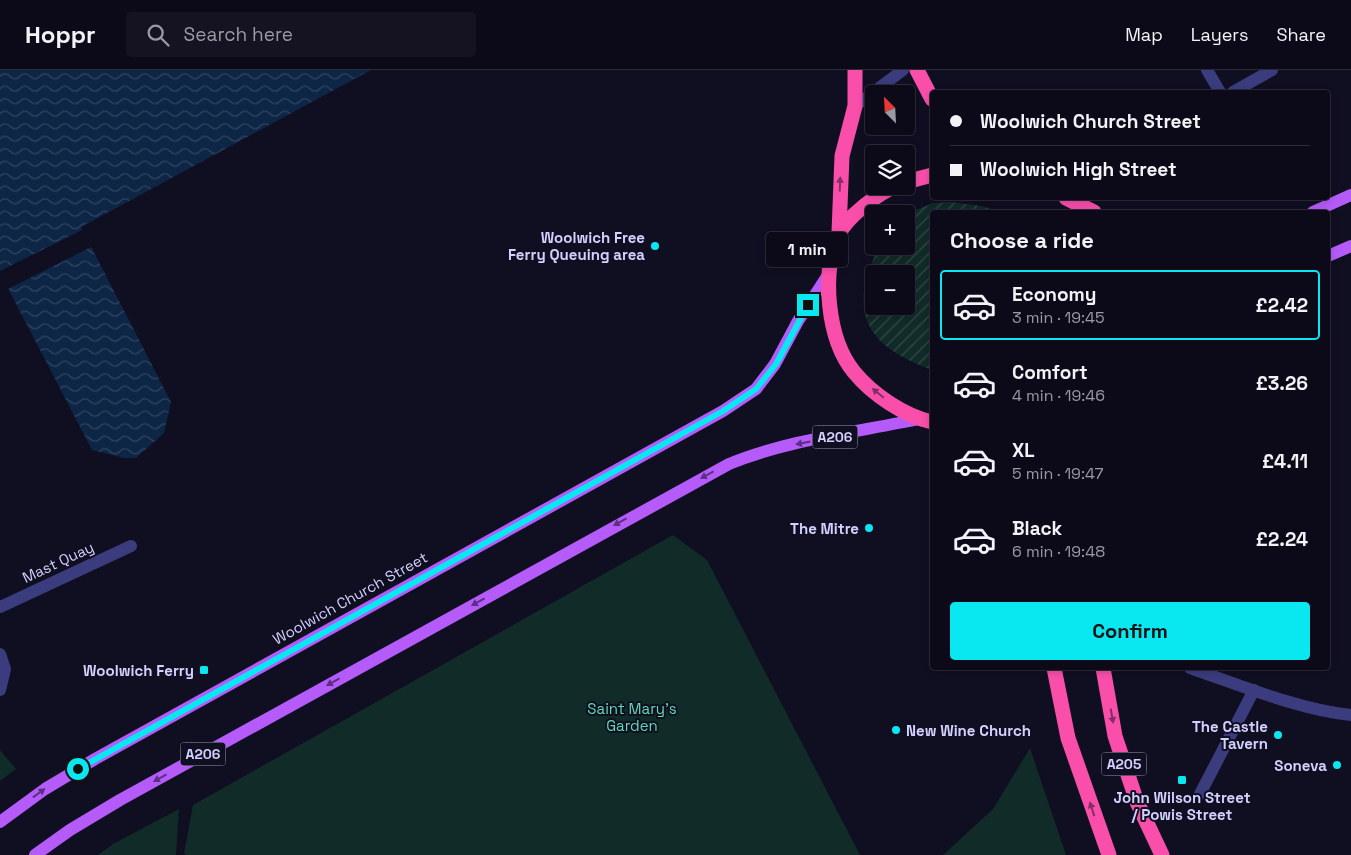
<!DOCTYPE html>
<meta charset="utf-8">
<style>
body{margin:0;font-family:"Space Grotesk",sans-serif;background:#151322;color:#f1f3f6;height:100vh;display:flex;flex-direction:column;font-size:19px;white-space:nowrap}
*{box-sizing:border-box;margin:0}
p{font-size:16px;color:#9a9aa2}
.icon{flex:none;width:28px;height:28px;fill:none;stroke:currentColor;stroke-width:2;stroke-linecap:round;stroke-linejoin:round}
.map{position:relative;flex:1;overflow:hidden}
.drawer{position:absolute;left:930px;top:140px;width:400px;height:460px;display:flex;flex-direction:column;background:#0c0a19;border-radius:5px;box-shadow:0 2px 8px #0003,0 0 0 1px #2c2b38}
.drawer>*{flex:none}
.banner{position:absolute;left:930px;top:20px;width:400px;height:110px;border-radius:5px;box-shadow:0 2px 8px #0003,0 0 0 1px #2c2b38;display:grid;align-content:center;height:110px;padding:0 20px;background:#0c0a19}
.needle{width:32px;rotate:336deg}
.tools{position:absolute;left:865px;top:15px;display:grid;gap:10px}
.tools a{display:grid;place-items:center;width:50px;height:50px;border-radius:5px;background:#0c0a19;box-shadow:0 2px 8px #0003,0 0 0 1px #2c2b38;font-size:25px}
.end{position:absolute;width:22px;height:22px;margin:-11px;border:6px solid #09e7f0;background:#111;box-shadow:0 0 0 2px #111}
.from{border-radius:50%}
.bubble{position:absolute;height:35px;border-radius:5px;background:#0c0a19;box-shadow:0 2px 8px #0003,0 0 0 1px #2c2b38;font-size:16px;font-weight:600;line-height:35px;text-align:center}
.banner b{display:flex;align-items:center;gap:18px;height:48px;font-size:19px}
.banner b+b{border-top:1px solid #2c2b38}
.banner i{width:12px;height:12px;background:#f1f3f6}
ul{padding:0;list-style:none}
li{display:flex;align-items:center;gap:15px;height:70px;margin:0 10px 8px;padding:0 10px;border:2px solid transparent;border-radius:5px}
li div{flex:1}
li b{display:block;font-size:19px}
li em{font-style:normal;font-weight:600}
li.active{border-color:#09e7f0}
li>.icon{width:45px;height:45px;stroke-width:1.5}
h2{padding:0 20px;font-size:22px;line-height:60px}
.action{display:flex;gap:10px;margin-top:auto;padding:10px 20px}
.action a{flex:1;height:58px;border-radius:5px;background:#09e7f0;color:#111;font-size:20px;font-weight:600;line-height:58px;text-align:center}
header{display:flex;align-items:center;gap:30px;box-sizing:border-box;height:70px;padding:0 25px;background:#0c0a19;border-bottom:1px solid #2c2b38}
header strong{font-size:24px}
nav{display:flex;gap:28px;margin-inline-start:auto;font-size:18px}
.search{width:350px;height:45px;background:#151322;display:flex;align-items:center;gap:12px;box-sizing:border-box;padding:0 18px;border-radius:5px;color:#9a9aa2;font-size:19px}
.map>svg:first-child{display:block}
.green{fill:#112b28}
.garden{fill:url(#garden-furrows);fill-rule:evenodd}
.water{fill:url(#water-waves)}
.pier{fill:#100e21}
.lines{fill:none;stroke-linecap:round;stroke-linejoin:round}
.minor{stroke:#3b3c7e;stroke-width:12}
.major{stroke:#b55bf9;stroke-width:12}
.highway{stroke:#f94faa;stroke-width:15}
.oneway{fill:#842e66}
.oneway2{fill:#5a3182}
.route{stroke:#09e7f0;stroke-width:6}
.poi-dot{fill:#09e7f0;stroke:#100e21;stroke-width:2}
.labels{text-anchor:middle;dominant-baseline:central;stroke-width:4;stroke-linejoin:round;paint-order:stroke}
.shield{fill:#100e21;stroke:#9896bb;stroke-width:1}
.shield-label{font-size:14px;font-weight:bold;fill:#d2d0fd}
.poi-label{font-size:15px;font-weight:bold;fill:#d2d0fd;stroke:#100e21;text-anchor:end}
.street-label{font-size:15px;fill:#d2d0fd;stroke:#100e21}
.park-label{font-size:15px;fill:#5fdab4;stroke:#100e21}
</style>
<header>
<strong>Hoppr</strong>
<div class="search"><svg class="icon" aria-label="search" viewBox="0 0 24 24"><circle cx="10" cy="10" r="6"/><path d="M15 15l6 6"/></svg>Search here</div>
<nav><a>Map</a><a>Layers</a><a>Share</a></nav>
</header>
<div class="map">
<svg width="1351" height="785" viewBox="0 0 1351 785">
<defs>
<pattern id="garden-furrows" width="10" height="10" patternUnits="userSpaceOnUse" patternTransform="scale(1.25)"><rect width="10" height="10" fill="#112b28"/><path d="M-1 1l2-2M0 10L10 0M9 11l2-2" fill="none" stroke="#334948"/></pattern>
<pattern id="water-waves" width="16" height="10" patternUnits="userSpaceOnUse" patternTransform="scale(1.25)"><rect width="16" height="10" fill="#0e2645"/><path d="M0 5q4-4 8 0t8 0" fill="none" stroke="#304461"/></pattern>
</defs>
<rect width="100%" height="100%" fill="#100e21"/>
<g class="green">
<path d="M673 465 707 490 860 785H186L184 783 193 735Z"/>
<path d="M1030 678 1066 785H943L993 739Z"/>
<path d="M0 680 16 699 0 711Z"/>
<path d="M179 739 176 785H98L113 774Z"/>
</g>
<path class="garden" d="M950 132 975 135 1006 142H932V300C865 275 847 243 879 176H906V144L933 133ZM874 204H906V236H874Z"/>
<path class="water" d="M0 0H371L81 157 171 332 164 363 136 388H124L92 380 0 203Z"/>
<path class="pier" d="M84 159 93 176 6 220 0 207V201Z"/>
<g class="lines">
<g class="minor">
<path d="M1207 0 1220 22"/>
<path d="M1233 22 1272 0"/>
<path d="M855 36 903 0"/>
<path d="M0 537 131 476"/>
<path d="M0 584 5 599 0 620"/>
<path d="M1190 598C1239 615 1300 640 1351 645"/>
<path d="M1200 724 1254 620"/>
</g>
<g class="major">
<path d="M1313 142 1351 125"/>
<path d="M1328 186 1351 176"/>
<path d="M0 752 45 719 95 689 723 341 756 319 775 294 798 251 828 205"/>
<path d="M35 785 70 760 120 730 729 394C787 370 857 362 919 349"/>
</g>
<g class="highway">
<path d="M917 0 932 29"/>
<path d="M906 112 932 105"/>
<path d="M896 116C878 123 847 147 839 164 821 202 827 269 854 302 872 324 904 346 932 352"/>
<path d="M1066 128 1094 142"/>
<path d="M839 162 842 86 855 36V0"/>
<path d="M1054 598 1068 668 1109 785"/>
<path d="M1103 598 1115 666 1137 732 1162 785"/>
</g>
</g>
<defs><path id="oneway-solid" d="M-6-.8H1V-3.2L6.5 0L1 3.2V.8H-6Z" transform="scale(1.25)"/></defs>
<g class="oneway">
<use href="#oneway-solid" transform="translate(840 114) rotate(-88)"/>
<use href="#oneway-solid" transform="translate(878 323) rotate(-141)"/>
<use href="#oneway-solid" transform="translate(1112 646) rotate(80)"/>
<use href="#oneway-solid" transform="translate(1092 739) rotate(-108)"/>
</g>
<g class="oneway2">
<use href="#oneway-solid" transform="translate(803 373) rotate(169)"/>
<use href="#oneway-solid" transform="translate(707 405) rotate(152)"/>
<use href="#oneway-solid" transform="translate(620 452) rotate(151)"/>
<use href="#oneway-solid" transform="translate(478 532) rotate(151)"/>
<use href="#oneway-solid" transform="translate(333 612) rotate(151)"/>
<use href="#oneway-solid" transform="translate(160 708) rotate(151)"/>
<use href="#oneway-solid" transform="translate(39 723) rotate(-36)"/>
</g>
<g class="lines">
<path class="route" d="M78 699 723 341 756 319 776 294 808 235"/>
</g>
<g class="poi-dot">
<circle cx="655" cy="176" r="5"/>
<circle cx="869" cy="458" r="5"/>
<rect x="199" y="595" width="10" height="10" rx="2.5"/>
<circle cx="896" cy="660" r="5"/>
<circle cx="1278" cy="665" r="5"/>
<circle cx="1337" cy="695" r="5"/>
<rect x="1177" y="705" width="10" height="10" rx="2.5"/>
</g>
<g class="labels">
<g class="shield">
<rect x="812.5" y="355.5" width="45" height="23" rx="4"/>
<rect x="180.5" y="672.5" width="45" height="23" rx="4"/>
<rect x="1101.5" y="682.5" width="45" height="23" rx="4"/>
</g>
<g class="shield-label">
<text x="835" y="367">A206</text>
<text x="203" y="684">A206</text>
<text x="1124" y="694">A205</text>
</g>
<g class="poi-label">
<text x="645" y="167">Woolwich Free<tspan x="645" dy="17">Ferry Queuing area</tspan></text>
<text x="859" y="458">The Mitre</text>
<text x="194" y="600">Woolwich Ferry</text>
<text x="1268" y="656">The Castle<tspan x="1268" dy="17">Tavern</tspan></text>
<text x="906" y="660" text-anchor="start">New Wine Church</text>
<text x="1327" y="695">Soneva</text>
<text x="1182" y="727" text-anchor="middle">John Wilson Street<tspan x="1182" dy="17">/ Powis Street</tspan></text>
</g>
<g class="street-label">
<text transform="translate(58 492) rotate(-25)">Mast Quay</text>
<text transform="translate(350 528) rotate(-29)">Woolwich Church Street</text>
</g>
<g class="park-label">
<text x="632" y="638">Saint Mary's<tspan x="632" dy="17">Garden</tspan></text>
</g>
</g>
</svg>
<div class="tools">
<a><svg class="needle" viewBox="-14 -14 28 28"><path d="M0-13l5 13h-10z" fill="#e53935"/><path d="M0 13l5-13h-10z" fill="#9a9aa2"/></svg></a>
<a><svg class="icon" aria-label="layers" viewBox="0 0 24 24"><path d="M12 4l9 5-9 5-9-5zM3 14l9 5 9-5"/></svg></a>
<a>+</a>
<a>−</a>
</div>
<i class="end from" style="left:78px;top:699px"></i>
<i class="end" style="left:808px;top:235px"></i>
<div class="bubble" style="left:766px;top:162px;width:82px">1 min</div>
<div class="banner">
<b><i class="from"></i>Woolwich Church Street</b>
<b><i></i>Woolwich High Street</b>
</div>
<section class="drawer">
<h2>Choose a ride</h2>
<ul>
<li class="active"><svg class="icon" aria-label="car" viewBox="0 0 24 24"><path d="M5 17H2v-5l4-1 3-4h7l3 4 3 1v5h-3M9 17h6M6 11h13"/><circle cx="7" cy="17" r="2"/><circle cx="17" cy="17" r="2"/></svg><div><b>Economy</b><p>3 min · 19:45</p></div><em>£2.42</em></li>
<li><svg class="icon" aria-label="car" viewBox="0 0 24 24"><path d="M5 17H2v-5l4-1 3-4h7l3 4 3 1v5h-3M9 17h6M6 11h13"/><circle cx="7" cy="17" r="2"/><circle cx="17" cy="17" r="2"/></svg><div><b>Comfort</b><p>4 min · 19:46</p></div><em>£3.26</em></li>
<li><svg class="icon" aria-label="car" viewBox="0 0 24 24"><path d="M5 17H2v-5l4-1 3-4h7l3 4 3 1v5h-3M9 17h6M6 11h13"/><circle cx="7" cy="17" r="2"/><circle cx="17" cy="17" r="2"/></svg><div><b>XL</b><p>5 min · 19:47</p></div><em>£4.11</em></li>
<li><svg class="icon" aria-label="car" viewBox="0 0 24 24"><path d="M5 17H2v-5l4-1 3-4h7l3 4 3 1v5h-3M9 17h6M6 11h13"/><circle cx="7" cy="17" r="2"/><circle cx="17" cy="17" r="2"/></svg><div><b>Black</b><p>6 min · 19:48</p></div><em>£2.24</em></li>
</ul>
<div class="action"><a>Confirm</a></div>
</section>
</div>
